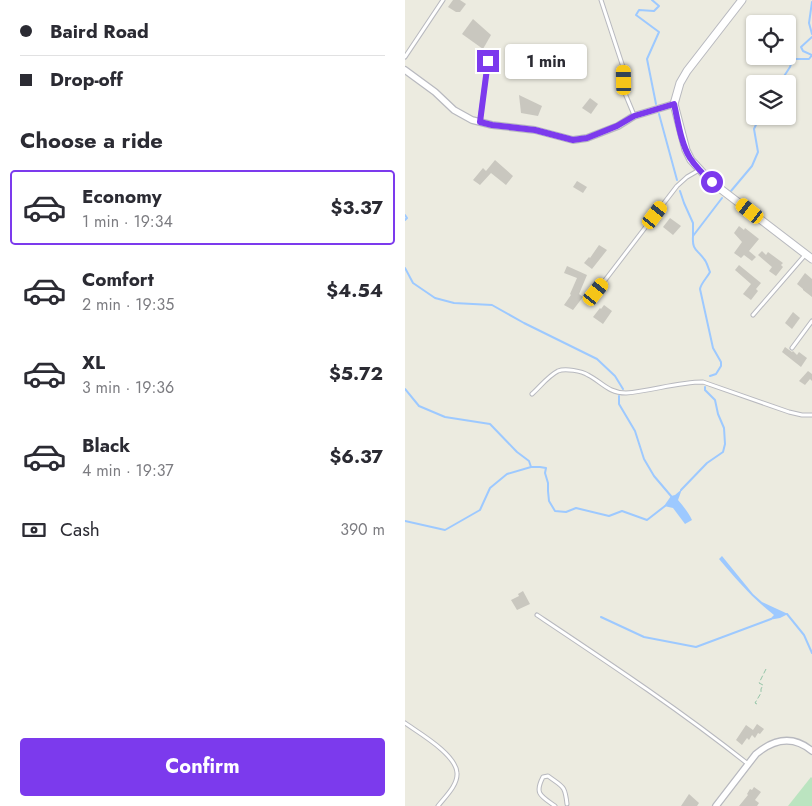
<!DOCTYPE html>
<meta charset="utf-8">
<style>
body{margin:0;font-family:Jost,sans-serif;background:#f7f7f7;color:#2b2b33;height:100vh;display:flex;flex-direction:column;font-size:19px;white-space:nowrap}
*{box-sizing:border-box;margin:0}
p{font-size:16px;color:#7c7c81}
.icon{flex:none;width:28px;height:28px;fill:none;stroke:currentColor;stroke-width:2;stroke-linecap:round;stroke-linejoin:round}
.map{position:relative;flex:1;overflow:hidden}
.panel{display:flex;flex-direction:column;background:#fff;width:405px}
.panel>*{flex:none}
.guide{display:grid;align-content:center;height:110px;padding:0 20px;background:#fff}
.tools{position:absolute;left:341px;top:15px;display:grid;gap:10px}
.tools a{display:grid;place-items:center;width:50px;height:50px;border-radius:5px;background:#fff;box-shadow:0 1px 4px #0004;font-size:25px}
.end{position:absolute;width:22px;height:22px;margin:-11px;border:6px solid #7c3aed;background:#fff;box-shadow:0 0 0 2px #fff}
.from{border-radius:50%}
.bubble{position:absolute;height:35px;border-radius:5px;background:#fff;box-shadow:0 1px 4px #0004;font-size:16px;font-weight:700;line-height:35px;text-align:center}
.car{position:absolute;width:15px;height:30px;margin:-15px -8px;border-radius:6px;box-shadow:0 0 4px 1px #0007;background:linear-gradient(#f5c518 24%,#345 0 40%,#f5c518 0 76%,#345 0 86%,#f5c518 0)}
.guide b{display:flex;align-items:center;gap:18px;height:48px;font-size:19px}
.guide b+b{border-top:1px solid #e1e1e2}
.guide i{width:12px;height:12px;background:#2b2b33}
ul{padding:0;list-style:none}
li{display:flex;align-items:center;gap:15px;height:75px;margin:0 10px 8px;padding:0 10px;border:2px solid transparent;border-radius:5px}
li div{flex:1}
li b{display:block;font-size:19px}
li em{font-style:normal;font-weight:700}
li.active{border-color:#7c3aed}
li>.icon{width:45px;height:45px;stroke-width:1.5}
h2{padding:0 20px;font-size:22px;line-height:60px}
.pay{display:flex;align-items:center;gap:12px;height:55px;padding:0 20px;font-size:19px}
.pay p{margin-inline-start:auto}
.action{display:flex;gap:10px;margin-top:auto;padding:10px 20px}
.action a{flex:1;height:58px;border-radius:5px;background:#7c3aed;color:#fff;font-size:20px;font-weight:700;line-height:58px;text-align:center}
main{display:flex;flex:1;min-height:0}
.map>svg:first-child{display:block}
.green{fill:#bbe4c0}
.water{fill:#9dc9ff}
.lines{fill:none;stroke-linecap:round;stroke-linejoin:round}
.stream{stroke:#9dc9ff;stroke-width:2}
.building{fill:#c9c7bf}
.service-casing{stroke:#b8b9bf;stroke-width:5}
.minor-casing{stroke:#b8b9bf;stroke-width:8}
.tertiary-casing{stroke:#b8b9bf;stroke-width:9}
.path{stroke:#94c5a8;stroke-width:1;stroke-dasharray:5 2.5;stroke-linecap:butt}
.service{stroke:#fff;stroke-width:3}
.minor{stroke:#fff;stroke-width:5.5}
.tertiary{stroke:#fff;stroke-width:7}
.route{stroke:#7c3aed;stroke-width:6}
</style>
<main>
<section class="panel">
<div class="guide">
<b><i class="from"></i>Baird Road</b>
<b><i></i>Drop-off</b>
</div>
<h2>Choose a ride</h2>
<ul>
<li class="active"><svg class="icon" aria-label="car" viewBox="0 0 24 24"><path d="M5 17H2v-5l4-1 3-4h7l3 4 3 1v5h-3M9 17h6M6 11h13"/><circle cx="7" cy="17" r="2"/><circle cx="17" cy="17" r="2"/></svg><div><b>Economy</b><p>1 min · 19:34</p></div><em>$3.37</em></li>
<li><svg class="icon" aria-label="car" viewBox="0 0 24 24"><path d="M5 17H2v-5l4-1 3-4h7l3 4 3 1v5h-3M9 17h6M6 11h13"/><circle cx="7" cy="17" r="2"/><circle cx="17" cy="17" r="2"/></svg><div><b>Comfort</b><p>2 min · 19:35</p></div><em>$4.54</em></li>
<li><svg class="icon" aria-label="car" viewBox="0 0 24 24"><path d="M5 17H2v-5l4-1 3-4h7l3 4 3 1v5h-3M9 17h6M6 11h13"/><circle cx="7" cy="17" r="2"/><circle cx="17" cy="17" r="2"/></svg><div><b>XL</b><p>3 min · 19:36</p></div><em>$5.72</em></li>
<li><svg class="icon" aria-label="car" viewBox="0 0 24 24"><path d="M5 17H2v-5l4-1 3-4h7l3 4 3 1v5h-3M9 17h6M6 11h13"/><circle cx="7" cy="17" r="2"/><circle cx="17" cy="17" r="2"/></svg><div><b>Black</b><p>4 min · 19:37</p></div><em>$6.37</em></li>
</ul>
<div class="pay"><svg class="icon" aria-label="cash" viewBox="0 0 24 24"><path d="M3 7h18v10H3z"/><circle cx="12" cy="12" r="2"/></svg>Cash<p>390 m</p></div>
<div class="action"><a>Confirm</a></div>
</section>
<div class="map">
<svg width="407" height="806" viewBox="0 0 407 806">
<rect width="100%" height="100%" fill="#ecebe0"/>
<path class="green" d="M406 777 407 778V806H383Z"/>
<g class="water">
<path d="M277 489 273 500C278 506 284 513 287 520L280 524 268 508 259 506 266 496 270 495Z"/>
<path d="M317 556 348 594 357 602 383 614 375 618 364 620 369 615C348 599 331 579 314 559Z"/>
</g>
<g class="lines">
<g class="stream">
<path d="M247 0 254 6 249 11 234 10 231 15 254 32 242 59 251 104"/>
<path d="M407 2 404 23 407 34"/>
<path d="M374 84 385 67 388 59H404L407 55 398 51 396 47 407 37"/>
<path d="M254 114 272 180"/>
<path d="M275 191 279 203 288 223V236"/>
<path d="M326 191 347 166 353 152 349 129 355 116"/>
<path d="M0 215 2 218 0 220"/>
<path d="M0 268 8 283 30 298 49 303 87 305 119 323 192 359 210 376 218 389"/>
<path d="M305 376 311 374 316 366V362L308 348 295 289C296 283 302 278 305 272 303 268 302 262 299 259 292 249 287 251 288 236L317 198"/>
<path d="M0 389 14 406 40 417 85 424 112 452 124 461 126 467"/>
<path d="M214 396V404L230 431 239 459 249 476 266 496"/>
<path d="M276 490 302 463 318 452 320 444 319 428 313 414 310 400 300 390V387"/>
<path d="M0 521 40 530 75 510 85 488 102 474 126 467H135L141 468 140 473 143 483V491L144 501 150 511 161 512 171 508 204 516 217 511 242 520 260 506"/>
<path d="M382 614 399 635 407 653"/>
<path d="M196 617 239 637 291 647 366 619"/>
</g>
</g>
<g class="building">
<path d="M48 0H55L61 4 55 12H51L43 7Z"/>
<path d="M68 19 86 35 78 49 57 34Z"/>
<path d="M114 95 137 106 133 116 116 113Z"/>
<path d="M185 98 193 104 186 114 177 108Z"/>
<path d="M90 160 108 176 101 185 86 173 75 185 68 180 78 168 81 171Z"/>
<path d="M172 181 182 187 178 193 168 187Z"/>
<path d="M265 218 276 226 268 235 258 227Z"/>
<path d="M334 226 339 230 340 228 354 239 344 251 351 257 347 261 339 255 336 258 329 253 337 242 329 233Z"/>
<path d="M194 245 202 250 187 269 179 263 184 257 185 258Z"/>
<path d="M357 251 361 255 363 252 378 263 376 265 378 267 371 276 364 271 367 267 353 255Z"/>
<path d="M334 265 356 283 351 289 353 291 346 300 338 294 346 284 330 270Z"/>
<path d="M162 266 182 275 174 294 178 297 168 310 159 305 166 295 165 294 172 278 159 273Z"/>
<path d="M400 273 407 279V297L398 290V289L392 284Z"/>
<path d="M199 305 207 311 198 324 188 317 195 308 196 309Z"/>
<path d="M388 312 395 318 387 329 380 323Z"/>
<path d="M380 347 387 352 388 351 392 355 394 352 402 358 396 367 377 352Z"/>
<path d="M403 371 407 374V381L405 379 400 385 394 381Z"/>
<path d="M118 591 125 604 112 610 106 600 114 596 113 594Z"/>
<path d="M352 724 359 729 355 734 353 733 350 738 347 735 344 740 342 738 337 745 331 740 341 725 348 730Z"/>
<path d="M349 787 356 792 350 800 354 803 352 806H334L343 795 342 794 345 789 347 790Z"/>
<path d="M284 794 294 803 292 806H276Z"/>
</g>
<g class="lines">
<defs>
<g id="service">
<path d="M196 0 219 70V91L229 115"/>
<path d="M0 57 38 0"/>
<path d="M75 121 83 61"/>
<path d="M191 292 272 186 282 177 294 170"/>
<path d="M348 315 400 255"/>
<path d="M387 348 407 321"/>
<path d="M127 394C135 387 143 376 153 371 160 368 177 371 183 375 197 382 203 393 221 393 247 391 272 382 298 382L384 412 397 415H407"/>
<path d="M132 615C204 663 275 710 343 764"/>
<path d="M0 723C14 733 51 754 52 773 53 785 40 797 33 806"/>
<path d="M150 806C136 796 129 794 138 777L143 776C158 787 160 785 162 804"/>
</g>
<g id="minor">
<path d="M0 70 30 92 49 110 67 120 87 125 130 130 168 140 182 138 213 126 229 116 269 104"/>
<path d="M311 806 351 754C369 739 388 735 407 751"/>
</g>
<path id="tertiary" d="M337 0 282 71 275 83 269 104 281 150 286 160 298 173 317 190 407 259"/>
</defs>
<use href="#service" class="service-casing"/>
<use href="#minor" class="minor-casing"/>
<use href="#tertiary" class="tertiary-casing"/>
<path class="path" d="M352 704 350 703 356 693V689L358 685 354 683 361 669"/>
<use href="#service" class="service"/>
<use href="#minor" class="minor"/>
<use href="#tertiary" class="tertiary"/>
</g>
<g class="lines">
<path class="route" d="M83 61 75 122 87 125 130 130 168 140 182 138 212 126 229 116 269 104C273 121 276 144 285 158 291 167 299 175 307 182"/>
</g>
</svg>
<div class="tools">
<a><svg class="icon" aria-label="locate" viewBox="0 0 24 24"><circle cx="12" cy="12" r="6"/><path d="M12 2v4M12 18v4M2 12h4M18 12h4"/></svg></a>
<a><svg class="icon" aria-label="layers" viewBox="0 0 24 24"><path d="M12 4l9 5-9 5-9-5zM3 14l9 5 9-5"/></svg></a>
</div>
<i class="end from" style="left:307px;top:182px"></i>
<i class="end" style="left:83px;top:61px"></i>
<div class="bubble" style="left:100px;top:44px;width:82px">1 min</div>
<i class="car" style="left:219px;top:80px;rotate:359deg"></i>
<i class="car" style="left:345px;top:211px;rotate:308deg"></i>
<i class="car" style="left:250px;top:215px;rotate:37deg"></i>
<i class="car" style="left:191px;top:292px;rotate:39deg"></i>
</div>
</main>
